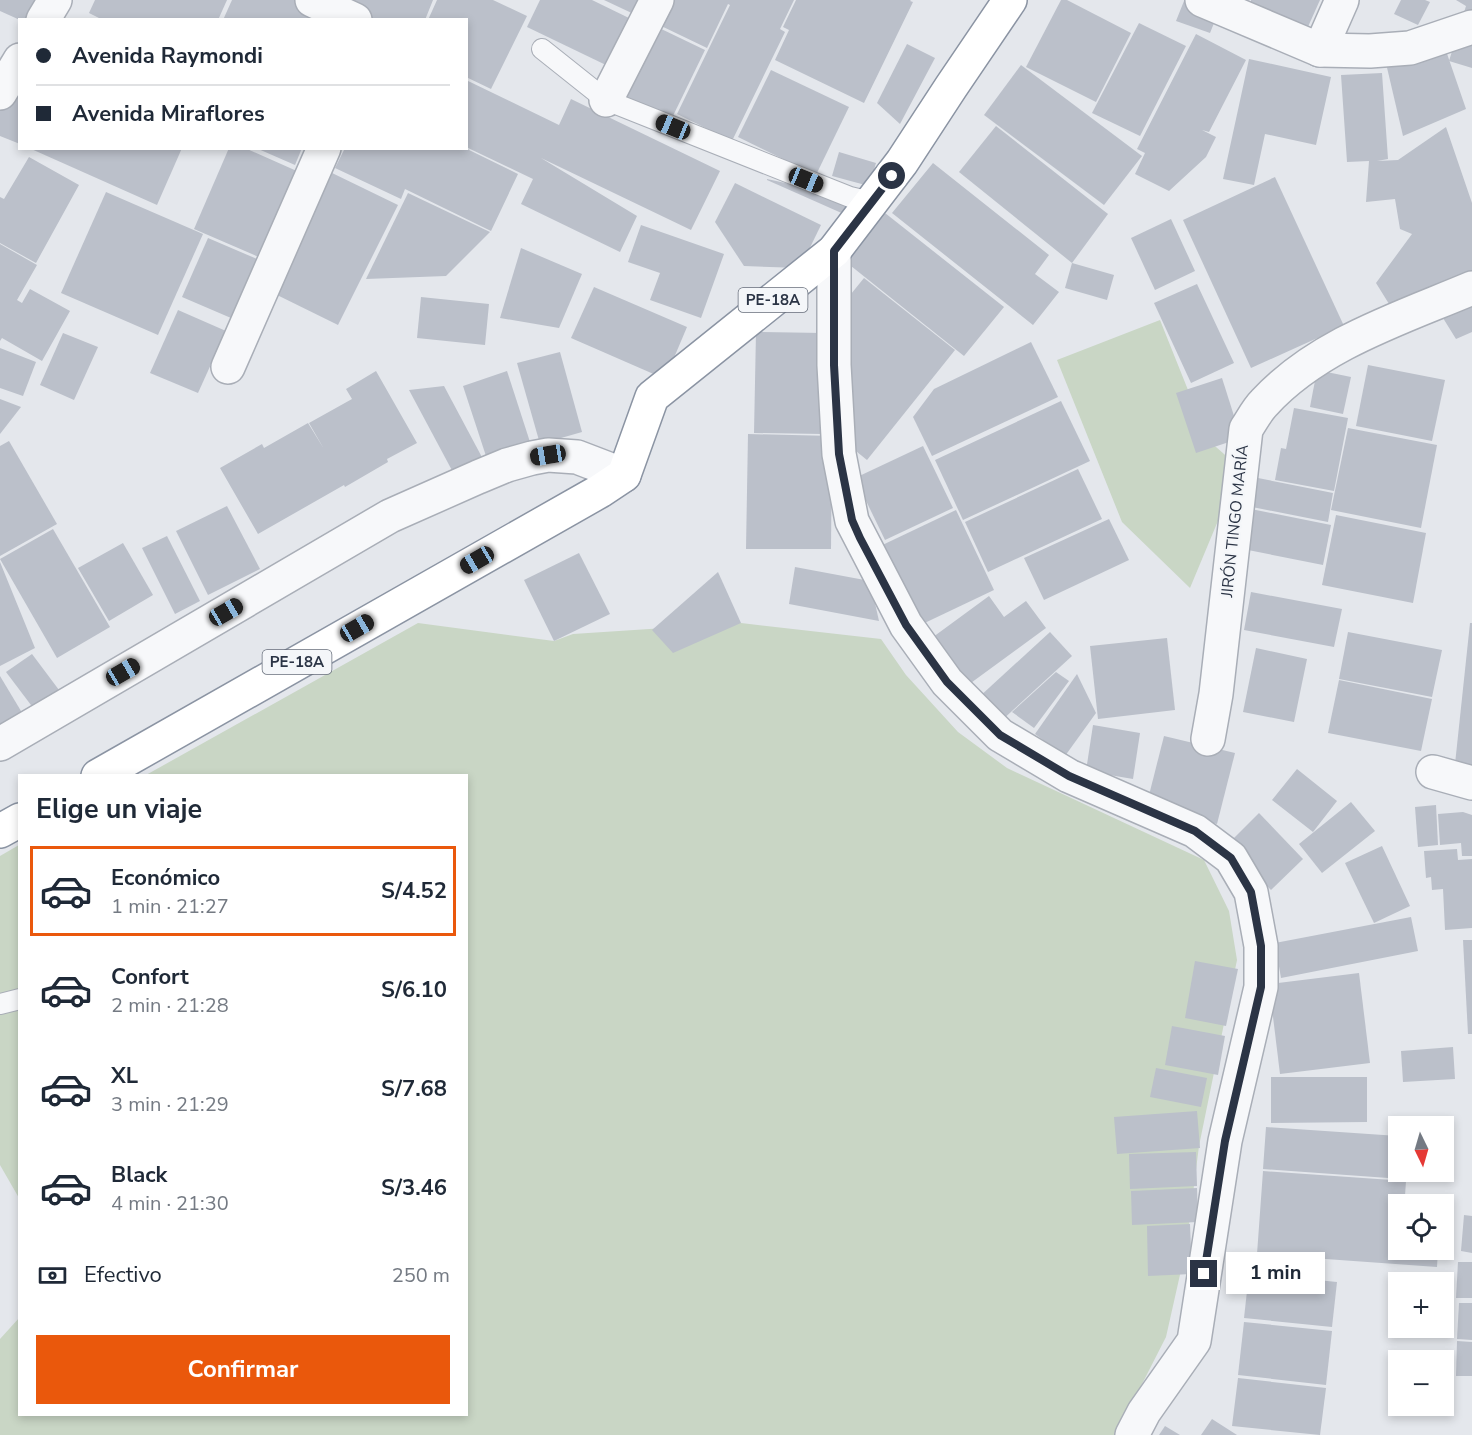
<!DOCTYPE html>
<html lang="es">
<meta charset="utf-8">
<style>
body{margin:0;font-family:"Nunito Sans",sans-serif;background:#f2f2f3;color:#1f2937;height:100vh;display:flex;flex-direction:column;font-size:22px;white-space:nowrap}
*{box-sizing:border-box;margin:0}
p{font-size:20px;color:#747a83}
.icon{flex:none;width:33px;height:33px;fill:none;stroke:currentColor;stroke-width:2;stroke-linecap:round;stroke-linejoin:round}
.map{position:relative;flex:1;overflow:hidden}
.details{position:absolute;left:18px;top:774px;width:450px;height:642px;display:flex;flex-direction:column;background:#fff;border-radius:0px;box-shadow:0 3px 9px #0003}
.details>*{flex:none}
.banner{position:absolute;left:18px;top:18px;width:450px;height:132px;border-radius:0px;box-shadow:0 3px 9px #0003;display:grid;align-content:center;height:132px;padding:0 18px;background:#fff}
.needle{width:39px;rotate:175deg}
.tools{position:absolute;left:1388px;top:1116px;display:grid;gap:12px}
.tools a{display:grid;place-items:center;width:66px;height:66px;border-radius:0px;background:#fff;box-shadow:0 3px 9px #0003;font-size:30px}
.end{position:absolute;width:27px;height:27px;margin:-14px;border:8px solid #2b3445;background:#fff;box-shadow:0 0 0 3px #fff}
.from{border-radius:50%}
.bubble{position:absolute;height:42px;border-radius:0px;background:#fff;box-shadow:0 3px 9px #0003;font-size:20px;font-weight:700;line-height:42px;text-align:center}
.car{position:absolute;width:18px;height:36px;margin:-18px -9px;border-radius:8px;box-shadow:0 0 4px 2px #0007;background:linear-gradient(#222 24%,#8ab4d8 0 40%,#222 0 76%,#8ab4d8 0 86%,#222 0)}
.banner b{display:flex;align-items:center;gap:21px;height:57px;font-size:22px}
.banner b+b{border-top:2px solid #e0e1e3}
.banner i{width:15px;height:15px;background:#1f2937}
ul{padding:0;list-style:none}
li{display:flex;align-items:center;gap:18px;height:90px;margin:0 12px 9px;padding:0 6px;border:3px solid transparent;border-radius:0px}
li div{flex:1}
li b{display:block;font-size:22px}
li em{font-style:normal;font-weight:700}
li.selected{border-color:#ea580c}
li>.icon{width:54px;height:54px;stroke-width:1.5}
h2{padding:0 18px;font-size:27px;line-height:72px}
.pay{display:flex;align-items:center;gap:15px;height:66px;padding:0 18px;font-size:22px}
.pay p{margin-inline-start:auto}
.action{display:flex;gap:12px;margin-top:auto;padding:12px 18px}
.action a{flex:1;height:69px;border-radius:0px;background:#ea580c;color:#fff;font-size:24px;font-weight:700;line-height:69px;text-align:center}
.map>svg:first-child{display:block}
.green{fill:#c9d6c5}
.building{fill:#bbc0ca}
.lines{fill:none;stroke-linecap:round;stroke-linejoin:round}
.lane-casing{stroke:#a9aeb7;stroke-width:22}
.street-casing{stroke:#a9aeb7;stroke-width:36}
.highway-casing{stroke:#8b94a3;stroke-width:36}
.lane{stroke:#f7f8fa;stroke-width:20}
.street{stroke:#f7f8fa;stroke-width:33}
.highway{stroke:#fff;stroke-width:33}
.route{stroke:#2b3445;stroke-width:8}
.labels{text-anchor:middle;dominant-baseline:central;stroke-width:4.5;stroke-linejoin:round;paint-order:stroke}
.shield{fill:#f4f6f9;stroke:#676e7b;stroke-width:1.5}
.shield-label{font-size:15px;font-weight:bold;fill:#2b3445}
.street-label{font-size:16px;fill:#2b3445;stroke:#f4f6f9}
</style>
<div class="map">
<svg width="1472" height="1435" viewBox="0 0 1472 1435">
<rect width="100%" height="100%" fill="#e4e7ec"/>
<g class="green">
<path d="M1160 320 1208 440 1240 468 1190 588 1122 522 1057 360Z"/>
<path d="M418 623 554 641 573 634 741 623 881 639 906 675 958 732 1007 768 1204 860 1229 911 1237 960 1199 1146 1186 1248 1166 1337 1116 1435H0V1339L19 1318 20 1414H466V776L146 775Z"/>
<path d="M19 845V1198L0 1165V856Z"/>
</g>
<g class="building">
<path d="M0 0H42L32 20H20L0 11Z"/>
<path d="M95 0H227L218 20H103L89 13Z"/>
<path d="M232 0H307L352 20H223Z"/>
<path d="M322 0H433L425 20H367Z"/>
<path d="M437 0H493L527 16 491 89 466 77V20H428Z"/>
<path d="M540 0H592L631 19 608 66 527 27Z"/>
<path d="M604 0H647L638 16Z"/>
<path d="M666 0H794L780 29 785 32 732 141 677 114 730 5 728 4 707 48 655 23Z"/>
<path d="M796 0H911L910 1 913 2 864 103 775 60 789 30 783 27Z"/>
<path d="M1061 0H1067L1131 33 1096 102 1026 67Z"/>
<path d="M1251 0H1320L1307 29 1251 2Z"/>
<path d="M1401 0H1425L1430 2 1418 25 1394 14Z"/>
<path d="M1456 0H1472V68L1449 61 1466 6Z"/>
<path d="M1184 1 1218 13 1210 33 1176 21Z"/>
<path d="M1139 23 1186 46 1140 136 1092 113Z"/>
<path d="M653 25 705 50 671 120 618 95Z"/>
<path d="M1196 34 1246 60 1209 132 1202 130 1216 137 1206 157 1169 191 1135 174 1145 153 1137 149Z"/>
<path d="M907 44 935 58 900 124 877 103Z"/>
<path d="M1444 45 1466 109 1403 136 1385 59Z"/>
<path d="M1249 59 1331 77 1316 145 1265 134 1254 185 1223 179Z"/>
<path d="M20 64V144L0 136V109Z"/>
<path d="M1021 65 1142 156 1104 205 984 115Z"/>
<path d="M771 70 849 107 816 175 738 137Z"/>
<path d="M1382 73 1388 159 1377 161 1398 160 1446 127 1472 203V332L1456 339 1443 318 1404 328 1376 283 1412 234 1400 229 1395 199 1366 202 1369 161 1347 162 1341 75Z"/>
<path d="M466 80 559 125 571 99 720 171 691 230 541 158 637 216 620 252 521 204 533 179 466 147Z"/>
<path d="M996 126 1108 214 1072 263 959 172Z"/>
<path d="M29 148H182L157 205Z"/>
<path d="M229 148H245L299 172 261 258 194 229Z"/>
<path d="M256 148H302L295 165Z"/>
<path d="M345 148H465L518 174 491 231 405 189 401 199 335 168Z"/>
<path d="M839 152 876 163 869 186 832 176Z"/>
<path d="M29 157 79 185 36 263 0 243V197L4 199Z"/>
<path d="M933 163 1049 255 1035 274 1059 292 1033 325 892 213Z"/>
<path d="M330 172 398 205 338 325 271 292Z"/>
<path d="M1275 177 1344 326 1251 368 1183 220Z"/>
<path d="M767 179 850 197 846 215 767 180Z"/>
<path d="M735 183 821 225 800 268 744 266 715 222Z"/>
<path d="M106 192 203 234 158 335 61 293Z"/>
<path d="M408 193 490 232 446 276 366 279Z"/>
<path d="M885 213 1004 307 964 356 846 262Z"/>
<path d="M1171 219 1195 271 1155 290 1131 238Z"/>
<path d="M641 225 724 254 701 318 650 300 660 273 628 262Z"/>
<path d="M208 238 257 259 231 318 182 297Z"/>
<path d="M0 244 37 265 17 300 22 303 30 289 70 311 42 361 2 338 0 341Z"/>
<path d="M521 248 582 274 559 328 500 318Z"/>
<path d="M1072 263 1114 275 1107 300 1065 288Z"/>
<path d="M864 278 955 350 867 460 841 439 838 310Z"/>
<path d="M1197 284 1234 363 1191 383 1154 303Z"/>
<path d="M594 287 687 327 665 379 571 338Z"/>
<path d="M421 297 489 304 485 345 417 338Z"/>
<path d="M178 310 226 331 198 393 150 373Z"/>
<path d="M756 332 823 333 822 434 754 433Z"/>
<path d="M63 333 98 347 74 400 40 385Z"/>
<path d="M1031 342 1058 397 932 456 913 417 934 389Z"/>
<path d="M0 348 36 362 23 396 0 388Z"/>
<path d="M560 352 582 432 540 444 517 363Z"/>
<path d="M1368 365 1445 380 1432 441 1356 426Z"/>
<path d="M1317 370 1351 377 1343 414 1310 407Z"/>
<path d="M376 371 417 443 387 459 388 462 345 487 344 485 258 534 220 468 262 444 264 448 308 423 324 449 309 423 352 399 346 389Z"/>
<path d="M507 371 530 442 486 456 463 386Z"/>
<path d="M1222 378 1241 438 1196 453 1176 393Z"/>
<path d="M444 386 484 461 455 476 409 390Z"/>
<path d="M0 399 21 407 0 434Z"/>
<path d="M1061 401 1090 461 963 520 935 460Z"/>
<path d="M1294 408 1348 418 1334 491 1275 480 1281 448 1286 449Z"/>
<path d="M1348 428 1437 445 1421 528 1331 510Z"/>
<path d="M748 434 832 436 831 549H746Z"/>
<path d="M9 441 57 524 0 556V446Z"/>
<path d="M923 446 953 508 885 540 855 478Z"/>
<path d="M1078 469 1102 519 988 572 965 522Z"/>
<path d="M1258 478 1333 493 1328 522 1252 507Z"/>
<path d="M227 506 260 569 208 595 176 531Z"/>
<path d="M1251 509 1331 525 1323 565 1243 549Z"/>
<path d="M956 510 994 590 912 629 874 549Z"/>
<path d="M1336 515 1426 533 1413 603 1322 585Z"/>
<path d="M1109 519 1129 560 1044 600 1024 558Z"/>
<path d="M53 529 110 627 57 658 0 559Z"/>
<path d="M167 536 200 601 175 614 142 548Z"/>
<path d="M123 543 153 595 109 621 78 568Z"/>
<path d="M579 553 610 614 554 641 524 580Z"/>
<path d="M0 562 35 648 0 666Z"/>
<path d="M795 567 870 581 879 621 789 604Z"/>
<path d="M718 572 741 623 673 653 652 630Z"/>
<path d="M1251 592 1342 609 1334 647 1244 630Z"/>
<path d="M989 596 1004 617 1026 601 1046 628 964 688 929 640Z"/>
<path d="M1470 623H1472V766L1455 764Z"/>
<path d="M1050 632 1072 656 1000 722 978 698Z"/>
<path d="M1348 632 1442 650 1432 697 1339 679Z"/>
<path d="M1167 638 1175 710 1098 719 1090 646Z"/>
<path d="M1256 648 1307 659 1294 722 1243 712Z"/>
<path d="M32 654 59 690 34 709 6 672Z"/>
<path d="M1056 672 1069 681 1034 728 1012 712Z"/>
<path d="M1077 674 1096 713 1065 756 1035 734Z"/>
<path d="M0 676 24 716 0 731Z"/>
<path d="M1339 680 1432 699 1421 751 1328 733Z"/>
<path d="M1093 725 1140 733 1133 779 1086 771Z"/>
<path d="M1164 736 1235 753 1217 824 1146 807Z"/>
<path d="M1297 769 1337 801 1313 832 1272 800Z"/>
<path d="M1351 802 1375 831 1322 873 1299 844Z"/>
<path d="M1436 805 1438 845 1418 847 1415 807Z"/>
<path d="M1463 812 1472 815V856H1462L1461 843 1440 845 1438 814Z"/>
<path d="M1259 813 1303 859 1271 890 1227 845Z"/>
<path d="M1382 846 1410 906 1374 923 1345 863Z"/>
<path d="M1457 849 1458 860 1472 859V928L1445 930 1443 889 1432 890 1431 877 1426 878 1424 851Z"/>
<path d="M1411 917 1418 951 1281 978 1275 943Z"/>
<path d="M1463 940H1472V1034H1468Z"/>
<path d="M1195 961 1238 969 1226 1026 1185 1018Z"/>
<path d="M1359 973 1370 1063 1280 1074 1269 984Z"/>
<path d="M1172 1026 1225 1036 1218 1075 1165 1065Z"/>
<path d="M1453 1047 1455 1079 1403 1082 1401 1051Z"/>
<path d="M1156 1068 1207 1078 1201 1107 1150 1097Z"/>
<path d="M1271 1077H1367V1122L1271 1123Z"/>
<path d="M1197 1111 1200 1148 1117 1154 1114 1117Z"/>
<path d="M1266 1127 1398 1136V1172H1431L1430 1181 1263 1169Z"/>
<path d="M1196 1152 1197 1186 1130 1189 1129 1154Z"/>
<path d="M1263 1171 1406 1181 1405 1196 1441 1198V1204H1398V1250H1438L1437 1267 1257 1254Z"/>
<path d="M1197 1188 1198 1222 1132 1225 1131 1191Z"/>
<path d="M1464 1215 1472 1216V1253L1461 1251Z"/>
<path d="M1190 1224 1192 1274 1148 1276 1147 1226Z"/>
<path d="M1458 1262H1472V1298H1456Z"/>
<path d="M1249 1273 1337 1282 1332 1327 1244 1318Z"/>
<path d="M1459 1303H1472V1340L1457 1339Z"/>
<path d="M1244 1322 1332 1331 1326 1385 1238 1375Z"/>
<path d="M1457 1341 1472 1342V1376H1456Z"/>
<path d="M1238 1378 1326 1388 1320 1435 1232 1426Z"/>
<path d="M1212 1419 1237 1435H1201Z"/>
<path d="M1165 1426 1180 1435H1159Z"/>
</g>
<g class="lines">
<defs>
<g id="lane">
<path d="M542 49 606 100 850 197 871 202"/>
<path d="M0 1004 20 999"/>
</g>
<g id="street">
<path d="M312 0 355 20"/>
<path d="M1202 0 1320 50 1370 51 1410 48 1472 27"/>
<path d="M43 20 55 0"/>
<path d="M1320 50 1342 0"/>
<path d="M0 93 20 60"/>
<path d="M606 100 657 0"/>
<path d="M834 251V365L839 454 852 521 906 625 947 682 1000 735 1069 776 1195 831 1231 858 1251 892 1261 946V987L1225 1141 1194 1341 1144 1412 1132 1435"/>
<path d="M228 367 324 148"/>
<path d="M1208 739 1216 694 1246 429C1252 420 1257 410 1264 403 1318 344 1401 318 1472 288"/>
<path d="M0 744 390 516 478 477 507 465 532 458 548 455 577 457 624 475"/>
<path d="M1433 772 1472 783"/>
</g>
<g id="highway">
<path d="M98 776 600 491 624 475 652 397 834 251 902 162 951 87 1010 0"/>
<path d="M0 831 20 820"/>
</g>
</defs>
<use href="#lane" class="lane-casing"/>
<use href="#street" class="street-casing"/>
<use href="#highway" class="highway-casing"/>
<use href="#lane" class="lane"/>
<use href="#street" class="street"/>
<use href="#highway" class="highway"/>
</g>
<g class="lines">
<path class="route" d="M892 176 834 251V365L839 454 852 520 860 538 906 625 947 682 1000 735 1069 776 1195 831 1231 858 1251 892 1261 946V987L1225 1141 1204 1274"/>
</g>
<g class="labels">
<g class="shield">
<rect x="738.5" y="288" width="69" height="24" rx="4.5"/>
<rect x="262.5" y="650" width="69" height="24" rx="4.5"/>
</g>
<g class="shield-label">
<text x="773" y="300">PE-18A</text>
<text x="297" y="662">PE-18A</text>
</g>
<g class="street-label">
<text transform="translate(1235 521) rotate(-84)">JIRÓN TINGO MARÍA</text>
</g>
</g>
</svg>
<div class="tools">
<a><svg class="needle" viewBox="-14 -14 28 28"><path d="M0-13l5 13h-10z" fill="#e53935"/><path d="M0 13l5-13h-10z" fill="#747a83"/></svg></a>
<a><svg class="icon" aria-label="locate" viewBox="0 0 24 24"><circle cx="12" cy="12" r="6"/><path d="M12 2v4M12 18v4M2 12h4M18 12h4"/></svg></a>
<a>+</a>
<a>−</a>
</div>
<i class="end from" style="left:892px;top:176px"></i>
<i class="end" style="left:1204px;top:1274px"></i>
<div class="bubble" style="left:1226px;top:1252px;width:99px">1 min</div>
<i class="car" style="left:673px;top:127px;rotate:292deg"></i>
<i class="car" style="left:806px;top:180px;rotate:112deg"></i>
<i class="car" style="left:548px;top:455px;rotate:261deg"></i>
<i class="car" style="left:477px;top:560px;rotate:240deg"></i>
<i class="car" style="left:226px;top:612px;rotate:60deg"></i>
<i class="car" style="left:357px;top:628px;rotate:60deg"></i>
<i class="car" style="left:123px;top:672px;rotate:60deg"></i>
<div class="banner">
<b><i class="from"></i>Avenida Raymondi</b>
<b><i></i>Avenida Miraflores</b>
</div>
<section class="details">
<h2>Elige un viaje</h2>
<ul>
<li class="selected"><svg class="icon" aria-label="car" viewBox="0 0 24 24"><path d="M5 17H2v-5l4-1 3-4h7l3 4 3 1v5h-3M9 17h6M6 11h13"/><circle cx="7" cy="17" r="2"/><circle cx="17" cy="17" r="2"/></svg><div><b>Económico</b><p>1 min · 21:27</p></div><em>S/4.52</em></li>
<li><svg class="icon" aria-label="car" viewBox="0 0 24 24"><path d="M5 17H2v-5l4-1 3-4h7l3 4 3 1v5h-3M9 17h6M6 11h13"/><circle cx="7" cy="17" r="2"/><circle cx="17" cy="17" r="2"/></svg><div><b>Confort</b><p>2 min · 21:28</p></div><em>S/6.10</em></li>
<li><svg class="icon" aria-label="car" viewBox="0 0 24 24"><path d="M5 17H2v-5l4-1 3-4h7l3 4 3 1v5h-3M9 17h6M6 11h13"/><circle cx="7" cy="17" r="2"/><circle cx="17" cy="17" r="2"/></svg><div><b>XL</b><p>3 min · 21:29</p></div><em>S/7.68</em></li>
<li><svg class="icon" aria-label="car" viewBox="0 0 24 24"><path d="M5 17H2v-5l4-1 3-4h7l3 4 3 1v5h-3M9 17h6M6 11h13"/><circle cx="7" cy="17" r="2"/><circle cx="17" cy="17" r="2"/></svg><div><b>Black</b><p>4 min · 21:30</p></div><em>S/3.46</em></li>
</ul>
<div class="pay"><svg class="icon" aria-label="cash" viewBox="0 0 24 24"><path d="M3 7h18v10H3z"/><circle cx="12" cy="12" r="2"/></svg>Efectivo<p>250 m</p></div>
<div class="action"><a>Confirmar</a></div>
</section>
</div>
